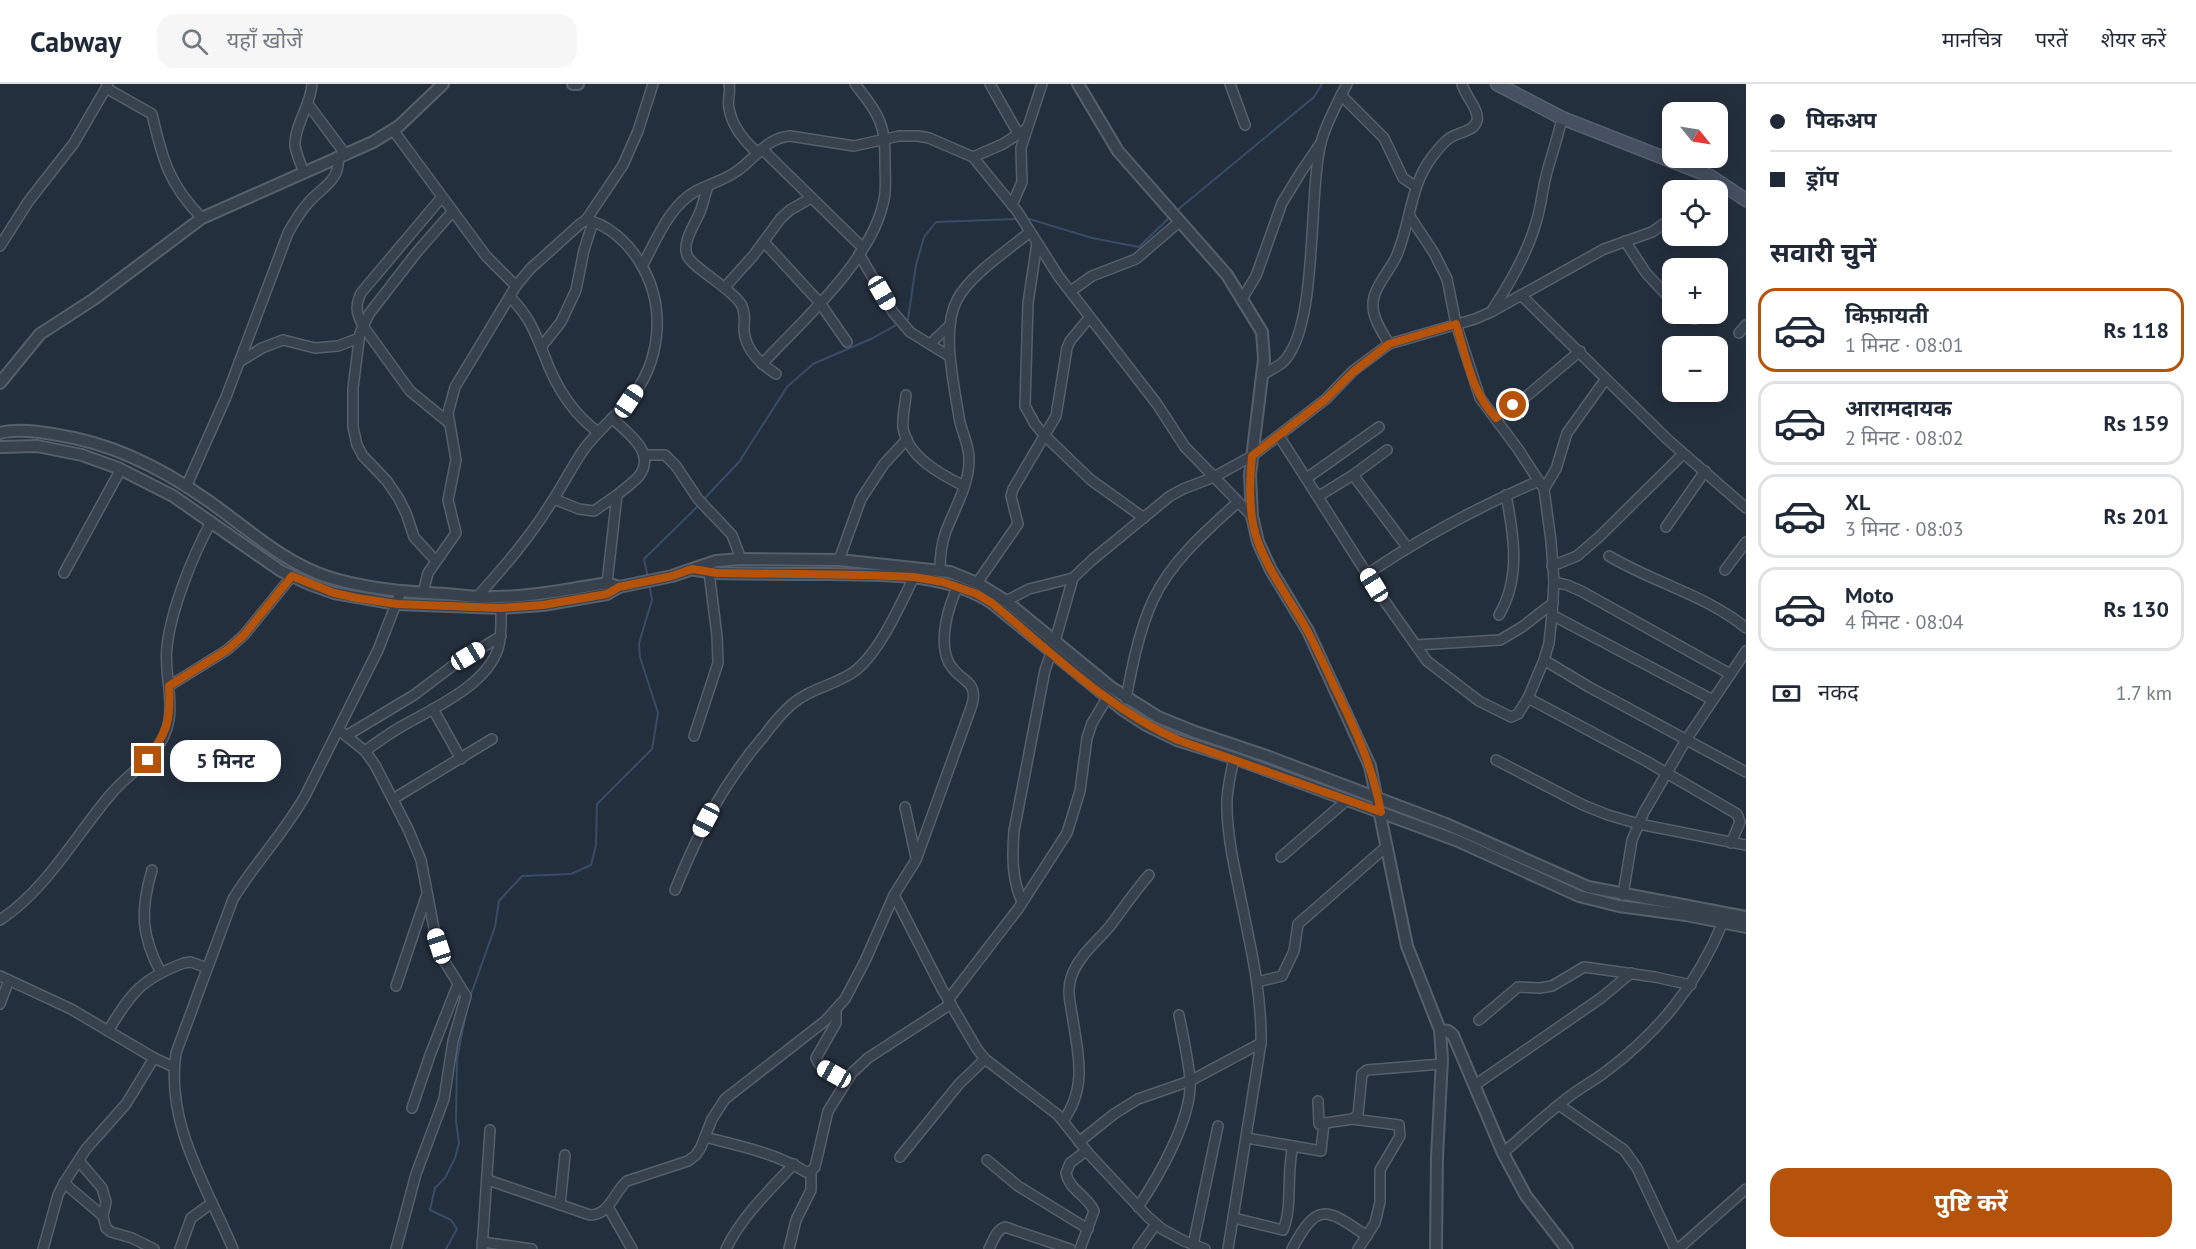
<!DOCTYPE html>
<html lang="hi">
<meta charset="utf-8">
<style>
body{margin:0;font-family:"PT Sans","Noto Sans Devanagari",sans-serif;background:#f6f6f7;color:#1f2937;height:100vh;display:flex;flex-direction:column;font-size:22px;white-space:nowrap}
*{box-sizing:border-box;margin:0}
p{font-size:20px;color:#747a83}
.icon{flex:none;width:33px;height:33px;fill:none;stroke:currentColor;stroke-width:2;stroke-linecap:round;stroke-linejoin:round}
.map{position:relative;flex:1;overflow:hidden}
.details{display:flex;flex-direction:column;background:#fff;width:450px}
.details>*{flex:none}
.hud{display:grid;align-content:center;height:132px;padding:0 24px;background:#fff}
.needle{width:39px;rotate:120deg}
.fabs{position:absolute;left:1662px;top:18px;display:grid;gap:12px}
.fabs a{display:grid;place-items:center;width:66px;height:66px;border-radius:12px;background:#fff;box-shadow:0 3px 15px #0003;font-size:30px}
.end{position:absolute;width:27px;height:27px;margin:-14px;border:8px solid #b45309;background:#fff;box-shadow:0 0 0 3px #fff}
.from{border-radius:50%}
.bubble{position:absolute;height:42px;border-radius:18px;background:#fff;box-shadow:0 3px 15px #0003;font-size:20px;font-weight:700;line-height:42px;text-align:center}
.car{position:absolute;width:18px;height:36px;margin:-18px -9px;border-radius:8px;box-shadow:0 0 4px 2px #0007;background:linear-gradient(#fff 24%,#345 0 40%,#fff 0 76%,#345 0 86%,#fff 0)}
.hud b{display:flex;align-items:center;gap:21px;height:57px;font-size:22px}
.hud b+b{border-top:2px solid #e0e1e3}
.hud i{width:15px;height:15px;background:#1f2937}
ul{padding:0;list-style:none}
li{display:flex;align-items:center;gap:18px;height:84px;margin:0 12px 9px;padding:0 12px;border:3px solid #e0e1e3;border-radius:18px}
li div{flex:1}
li b{display:block;font-size:22px}
li em{font-style:normal;font-weight:700}
li.selected{border-color:#b45309}
li>.icon{width:54px;height:54px;stroke-width:1.5}
h2{padding:0 24px;font-size:27px;line-height:72px}
.pay{display:flex;align-items:center;gap:15px;height:66px;padding:0 24px;font-size:22px}
.pay p{margin-inline-start:auto}
.primary-button{display:flex;gap:12px;margin-top:auto;padding:12px 24px}
.primary-button a{flex:1;height:69px;border-radius:18px;background:#b45309;color:#fff;font-size:24px;font-weight:700;line-height:69px;text-align:center}
header{display:flex;align-items:center;gap:36px;box-sizing:border-box;height:84px;padding:0 30px;background:#fff;border-bottom:2px solid #e0e1e3}
header strong{font-size:28px}
nav{display:flex;gap:33px;margin-inline-start:auto;font-size:21px}
.search{width:420px;height:54px;background:#f6f6f7;display:flex;align-items:center;gap:15px;box-sizing:border-box;padding:0 21px;border-radius:18px;color:#747a83;font-size:22px}
main{display:flex;flex:1;min-height:0}
.map>svg:first-child{display:block}
.lines{fill:none;stroke-linecap:round;stroke-linejoin:round}
.stream{stroke:#394c67;stroke-width:2}
.minor-casing{stroke:#565f6c;stroke-width:12}
.tertiary-casing{stroke:#565f6c;stroke-width:14}
.secondary-casing{stroke:#565f6c;stroke-width:15}
.minor{stroke:#38414e;stroke-width:9}
.tertiary{stroke:#38414e;stroke-width:10}
.secondary{stroke:#465061;stroke-width:12}
.route{stroke:#b45309;stroke-width:8}
</style>
<header>
<strong>Cabway</strong>
<div class="search"><svg class="icon" aria-label="search" viewBox="0 0 24 24"><circle cx="10" cy="10" r="6"/><path d="M15 15l6 6"/></svg>यहाँ खोजें</div>
<nav><a>मानचित्र</a><a>परतें</a><a>शेयर करें</a></nav>
</header>
<main>
<div class="map">
<svg width="1746" height="1165" viewBox="0 0 1746 1165">
<rect width="100%" height="100%" fill="#242f3e"/>
<g class="lines">
<g class="stream">
<path d="M1175 128 1314 13 1322 0"/>
<path d="M1026 134 1092 154 1139 163 1171 132"/>
<path d="M903 237 908 235 916 181 924 153 936 138 1017 135"/>
<path d="M703 416 739 378 787 303 813 280 873 254 898 240"/>
<path d="M648 494 644 475 699 421"/>
<path d="M470 913 495 843 499 817 522 792 571 790 591 781 596 761 597 720 652 665 658 629 640 573 639 559 652 516 649 499"/>
<path d="M446 1165 457 1145 451 1136 430 1126 435 1104 445 1094 455 1074 459 1059 456 1037 457 975 467 924"/>
</g>
<defs>
<g id="minor">
<path d="M108 0 106 4 152 30C162 74 169 101 202 134"/>
<path d="M729 0C731 8 727 16 729 24 732 43 744 57 758 69"/>
<path d="M990 0 1018 49"/>
<path d="M1230 0 1245 41"/>
<path d="M1341 11 1384 54 1403 94 1415 102"/>
<path d="M308 20 346 71"/>
<path d="M393 46 486 172 516 202"/>
<path d="M762 65 863 164"/>
<path d="M973 73 1017 127 1059 193 1157 320 1185 363 1252 432"/>
<path d="M304 89C301 80 296 70 295 61 294 42 311 21 312 0"/>
<path d="M708 102C705 111 703 120 700 128 695 140 682 158 687 171 691 183 730 203 741 220 746 229 744 238 744 247 746 267 761 280 776 290"/>
<path d="M1697 106 1710 92"/>
<path d="M442 113 361 209C355 222 356 229 363 242L410 307 448 338"/>
<path d="M1012 121 1022 98 1021 64 1042 0"/>
<path d="M586 136 623 81 638 47 653 0"/>
<path d="M1625 157 1646 189 1672 217"/>
<path d="M764 158 820 219 847 258"/>
<path d="M1037 159 1028 219 1025 322 1035 340 1044 351 1091 396 1144 434"/>
<path d="M0 162 28 118 74 59 106 4"/>
<path d="M859 170 893 228 910 248 949 272"/>
<path d="M642 182C656 157 669 122 696 107 709 100 725 96 737 87 756 74 766 54 790 52L854 62 899 52H918L929 54 973 73 1003 60 1026 45"/>
<path d="M725 203 753 172 781 134 790 126 811 114"/>
<path d="M1071 207 1092 192 1136 175 1179 138"/>
<path d="M1521 211 1667 355 1746 424"/>
<path d="M510 213C529 232 535 248 545 273 556 303 572 329 598 348"/>
<path d="M1242 215 1256 192 1282 119 1301 88 1320 60"/>
<path d="M1493 225C1510 199 1526 172 1535 142 1541 125 1542 106 1547 88 1552 70 1558 53 1562 34"/>
<path d="M1688 230 1695 235"/>
<path d="M1739 249 1746 241"/>
<path d="M930 260 950 241"/>
<path d="M1389 260C1383 249 1373 235 1373 222 1372 205 1389 188 1396 173 1411 140 1409 103 1432 73 1436 68 1441 61 1447 56 1455 48 1473 49 1477 37 1480 26 1465 12 1462 0"/>
<path d="M542 262 561 238 576 206 584 166 593 138"/>
<path d="M239 278 262 264 283 256 315 264 338 262 359 254"/>
<path d="M762 280C802 237 869 179 883 120 887 107 885 93 885 79 885 65 885 51 880 38 875 24 864 12 855 0"/>
<path d="M1262 291C1268 287 1276 284 1282 279 1320 245 1307 106 1322 55 1328 36 1338 17 1347 0"/>
<path d="M906 311C905 322 902 334 903 344 908 373 940 390 964 402"/>
<path d="M1496 334 1528 311 1580 267"/>
<path d="M1279 352 1381 512 1427 577 1479 617 1511 633 1518 630 1528 614 1544 576 1549 559 1552 531 1554 498 1551 457 1544 405 1518 365 1480 314 1456 240 1447 195 1434 169 1409 131"/>
<path d="M645 371H665L676 382 698 415 732 451 741 475"/>
<path d="M1353 391 1407 463"/>
<path d="M1307 394 1379 343"/>
<path d="M186 403 226 313 288 149C294 138 300 128 309 118 322 103 341 96 338 73"/>
<path d="M1544 405 1556 385 1567 349 1605 296"/>
<path d="M1319 412 1353 391 1387 366"/>
<path d="M554 415 579 425 594 427 617 411"/>
<path d="M1666 443 1705 387"/>
<path d="M1609 472C1652 498 1708 512 1746 544"/>
<path d="M839 476 861 415 884 380 907 355"/>
<path d="M436 477 414 453 406 429 399 415 387 397 363 372 357 361 353 343V304L360 249 369 230 417 168 453 127"/>
<path d="M1552 482 1577 472 1599 453 1683 370"/>
<path d="M940 486C940 474 941 462 945 450 953 427 969 402 969 377 970 361 961 348 959 333 954 300 941 246 957 216 969 192 1009 165 1030 148"/>
<path d="M1725 486 1746 458"/>
<path d="M64 489 121 385"/>
<path d="M1367 490C1421 454 1479 422 1539 397"/>
<path d="M1554 498 1567 501 1581 507 1730 590"/>
<path d="M607 499 617 411C624 405 633 399 639 392 657 368 627 349 612 334"/>
<path d="M977 499 1018 440 1011 412 1013 405 1056 332 1067 264 1070 257 1089 234"/>
<path d="M423 509 428 489 456 449 448 416 456 376 448 329 455 303 516 202 530 185 580 140 586 136C608 140 628 159 639 177 667 221 662 278 628 318 613 335 595 349 582 368 571 385 562 402 551 419 530 453 504 483 478 512"/>
<path d="M1006 517 1029 505 1073 494"/>
<path d="M1499 531C1521 494 1514 452 1506 411"/>
<path d="M1552 531 1713 616"/>
<path d="M1055 557 1073 494 1092 476 1170 412 1183 405 1214 393 1252 372 1326 315 1353 287 1389 260 1475 235 1491 228 1604 165 1652 148 1672 134"/>
<path d="M1416 561 1500 556 1522 543 1553 519"/>
<path d="M1544 576 1589 603 1746 688"/>
<path d="M169 602 227 566 244 551 292 492"/>
<path d="M1528 614 1646 677 1737 730 1740 738 1731 759"/>
<path d="M1126 615C1132 582 1139 547 1153 516 1171 477 1207 446 1238 418"/>
<path d="M433 625 461 675"/>
<path d="M339 646 365 667 375 681 408 745 421 776 435 850 443 875 466 912 453 957 444 1015 416 1090 396 1165"/>
<path d="M346 652 414 611 455 580 501 552"/>
<path d="M694 652 718 579 717 552 709 488"/>
<path d="M365 667C376 659 387 651 399 644 431 625 485 603 498 565 502 552 501 537 501 524"/>
<path d="M1496 676 1583 721 1608 731 1639 740 1746 761"/>
<path d="M393 715 492 655"/>
<path d="M905 723 916 774"/>
<path d="M1281 773 1347 716"/>
<path d="M152 786C140 826 141 852 161 889"/>
<path d="M675 806C699 747 722 701 764 652 772 641 781 630 791 621 809 605 832 602 852 589 878 572 900 521 914 493"/>
<path d="M894 811 942 905 977 965 985 975 1058 1031 1089 1070 1148 1133 1162 1145 1184 1157 1205 1165"/>
<path d="M1623 811 1632 756 1644 728 1686 656 1746 567"/>
<path d="M1022 818C1012 795 1012 773 1014 747L1045 586 1051 569"/>
<path d="M0 836C47 805 75 752 111 710 132 685 163 671 169 636 173 612 164 587 167 563 171 525 193 471 211 438"/>
<path d="M0 892 71 925 154 974 174 983"/>
<path d="M1257 898 1282 892 1294 867 1298 840 1387 762"/>
<path d="M396 902 427 810"/>
<path d="M948 916 1018 825 1067 749 1080 707 1087 654 1092 639 1107 614"/>
<path d="M0 920 9 896"/>
<path d="M836 927V939L816 974C820 986 836 991 846 996"/>
<path d="M1479 936 1518 903 1540 904 1552 902 1584 883 1655 893 1691 901"/>
<path d="M108 947C131 909 141 895 184 879L191 878 207 884"/>
<path d="M1475 1001 1601 914 1631 889"/>
<path d="M1318 1017 1319 1040 1352 1035 1399 1041 1400 1052 1380 1086V1118L1375 1139 1358 1165"/>
<path d="M1559 1021 1624 1066 1637 1084 1675 1165"/>
<path d="M412 1024 430 971 458 900"/>
<path d="M1352 1035 1358 1031 1362 990 1367 986 1442 980"/>
<path d="M1063 1037C1088 1003 1078 969 1072 930 1070 918 1067 906 1071 894 1077 873 1097 858 1110 842 1123 825 1135 807 1149 791"/>
<path d="M705 1053C739 1062 776 1069 806 1088L811 1087 815 1083 828 1027 852 989 868 974 951 920"/>
<path d="M1247 1054 1293 1062"/>
<path d="M1079 1058 1114 1030 1138 1015 1190 997 1261 959"/>
<path d="M1503 1069C1524 1051 1544 1032 1566 1015 1578 1005 1592 998 1604 989 1659 948 1697 901 1723 838"/>
<path d="M900 1073 959 1000 985 975"/>
<path d="M987 1076 1018 1102 1088 1145"/>
<path d="M79 1077 102 1104 106 1118 103 1132 106 1144 111 1148 132 1154 154 1165"/>
<path d="M488 1096 590 1131C610 1131 614 1108 627 1097L688 1077 696 1071 701 1063 712 1035 725 1015 825 937 845 915 865 877 894 811 916 776 972 621C979 595 959 598 949 579 938 557 948 523 958 502"/>
<path d="M64 1099 103 1132"/>
<path d="M560 1121 565 1071"/>
<path d="M608 1123 632 1165"/>
<path d="M1138 1123C1159 1092 1193 1033 1190 995 1188 974 1183 952 1179 931"/>
<path d="M1234 1134 1283 1146C1293 1123 1286 1089 1293 1062L1321 1067 1324 1039"/>
<path d="M482 1158 532 1165"/>
<path d="M1193 1161 1218 1042"/>
<path d="M43 1165 58 1111 64 1099 86 1065 126 1020 154 974"/>
<path d="M180 1165 191 1134 212 1119"/>
<path d="M233 1165C207 1103 165 1039 176 969L233 815C255 779 284 749 305 712L378 566 401 507"/>
<path d="M482 1165 490 1046"/>
<path d="M726 1165C742 1132 769 1107 794 1080"/>
<path d="M789 1165 796 1136 811 1106V1087"/>
<path d="M989 1165C993 1157 996 1146 1005 1143L1070 1165"/>
<path d="M1080 1165 1094 1127C1088 1112 1069 1106 1066 1089L1070 1079 1086 1067"/>
<path d="M1138 1165 1156 1140"/>
<path d="M1228 1165 1261 959C1262 907 1249 856 1239 806 1233 777 1226 744 1227 715 1228 701 1231 688 1234 674"/>
<path d="M1292 1165C1318 1116 1327 1125 1367 1152"/>
<path d="M1678 1165 1746 1105"/>
</g>
<g id="tertiary">
<path d="M573 0H578"/>
<path d="M1078 0 1118 67 1227 191 1262 248 1264 275 1250 391 1252 432 1258 458 1271 486 1308 547 1370 682 1407 862 1440 946 1442 975 1437 1073 1436 1165"/>
<path d="M0 299 40 250 94 215 202 134 373 58 399 42 443 0"/>
<path d="M0 349C17 344 41 348 58 351 111 359 163 385 207 416 246 443 282 478 328 493 366 505 405 508 445 510 461 511 478 514 494 513 532 513 570 505 607 499L619 503"/>
<path d="M0 363 37 362 82 371 118 384 173 412 281 487 309 500 334 509 397 520 501 524 543 521 607 510 619 503 672 492 716 477 741 475 839 476 950 488 977 499 1006 517 1112 604 1158 633 1195 648 1269 673 1446 740 1588 803 1746 833"/>
<path d="M695 486 717 489C754 490 791 490 828 490 883 491 944 488 992 519L1123 626 1146 641 1177 656 1234 674 1458 757 1579 812 1619 822 1686 831 1746 843"/>
<path d="M1440 946 1448 947 1453 951 1503 1069 1526 1112 1567 1165"/>
</g>
<path id="secondary" d="M1497 0 1562 34 1710 92 1746 116"/>
</defs>
<use href="#minor" class="minor-casing"/>
<use href="#tertiary" class="tertiary-casing"/>
<use href="#secondary" class="secondary-casing"/>
<use href="#minor" class="minor"/>
<use href="#tertiary" class="tertiary"/>
<use href="#secondary" class="secondary"/>
</g>
<g class="lines">
<path class="route" d="M148 676C167 646 171 638 169 602L227 566 244 551 292 492 334 509 357 514 397 520 501 524 543 521 607 510 619 503 672 492 692 485 717 489 866 491 914 493 943 498 977 510 992 519C1051 568 1107 624 1178 656L1381 728C1372 681 1356 647 1335 604 1326 585 1317 565 1307 546 1291 517 1270 490 1258 458 1248 431 1249 400 1252 372L1326 315 1353 288 1389 260 1456 240C1466 273 1472 309 1496 334L1513 321"/>
</g>
</svg>
<div class="fabs">
<a><svg class="needle" viewBox="-14 -14 28 28"><path d="M0-13l5 13h-10z" fill="#e53935"/><path d="M0 13l5-13h-10z" fill="#747a83"/></svg></a>
<a><svg class="icon" aria-label="locate" viewBox="0 0 24 24"><circle cx="12" cy="12" r="6"/><path d="M12 2v4M12 18v4M2 12h4M18 12h4"/></svg></a>
<a>+</a>
<a>−</a>
</div>
<i class="end from" style="left:1513px;top:321px"></i>
<i class="end" style="left:148px;top:676px"></i>
<div class="bubble" style="left:170px;top:656px;width:111px">5 मिनट</div>
<i class="car" style="left:882px;top:209px;rotate:150deg"></i>
<i class="car" style="left:629px;top:317px;rotate:34deg"></i>
<i class="car" style="left:1374px;top:501px;rotate:328deg"></i>
<i class="car" style="left:468px;top:572px;rotate:59deg"></i>
<i class="car" style="left:706px;top:736px;rotate:208deg"></i>
<i class="car" style="left:439px;top:862px;rotate:342deg"></i>
<i class="car" style="left:834px;top:990px;rotate:299deg"></i>
</div>
<section class="details">
<div class="hud">
<b><i class="from"></i>पिकअप</b>
<b><i></i>ड्रॉप</b>
</div>
<h2>सवारी चुनें</h2>
<ul>
<li class="selected"><svg class="icon" aria-label="car" viewBox="0 0 24 24"><path d="M5 17H2v-5l4-1 3-4h7l3 4 3 1v5h-3M9 17h6M6 11h13"/><circle cx="7" cy="17" r="2"/><circle cx="17" cy="17" r="2"/></svg><div><b>किफ़ायती</b><p>1 मिनट · 08:01</p></div><em>Rs 118</em></li>
<li><svg class="icon" aria-label="car" viewBox="0 0 24 24"><path d="M5 17H2v-5l4-1 3-4h7l3 4 3 1v5h-3M9 17h6M6 11h13"/><circle cx="7" cy="17" r="2"/><circle cx="17" cy="17" r="2"/></svg><div><b>आरामदायक</b><p>2 मिनट · 08:02</p></div><em>Rs 159</em></li>
<li><svg class="icon" aria-label="car" viewBox="0 0 24 24"><path d="M5 17H2v-5l4-1 3-4h7l3 4 3 1v5h-3M9 17h6M6 11h13"/><circle cx="7" cy="17" r="2"/><circle cx="17" cy="17" r="2"/></svg><div><b>XL</b><p>3 मिनट · 08:03</p></div><em>Rs 201</em></li>
<li><svg class="icon" aria-label="car" viewBox="0 0 24 24"><path d="M5 17H2v-5l4-1 3-4h7l3 4 3 1v5h-3M9 17h6M6 11h13"/><circle cx="7" cy="17" r="2"/><circle cx="17" cy="17" r="2"/></svg><div><b>Moto</b><p>4 मिनट · 08:04</p></div><em>Rs 130</em></li>
</ul>
<div class="pay"><svg class="icon" aria-label="cash" viewBox="0 0 24 24"><path d="M3 7h18v10H3z"/><circle cx="12" cy="12" r="2"/></svg>नकद<p>1.7 km</p></div>
<div class="primary-button"><a>पुष्टि करें</a></div>
</section>
</main>
